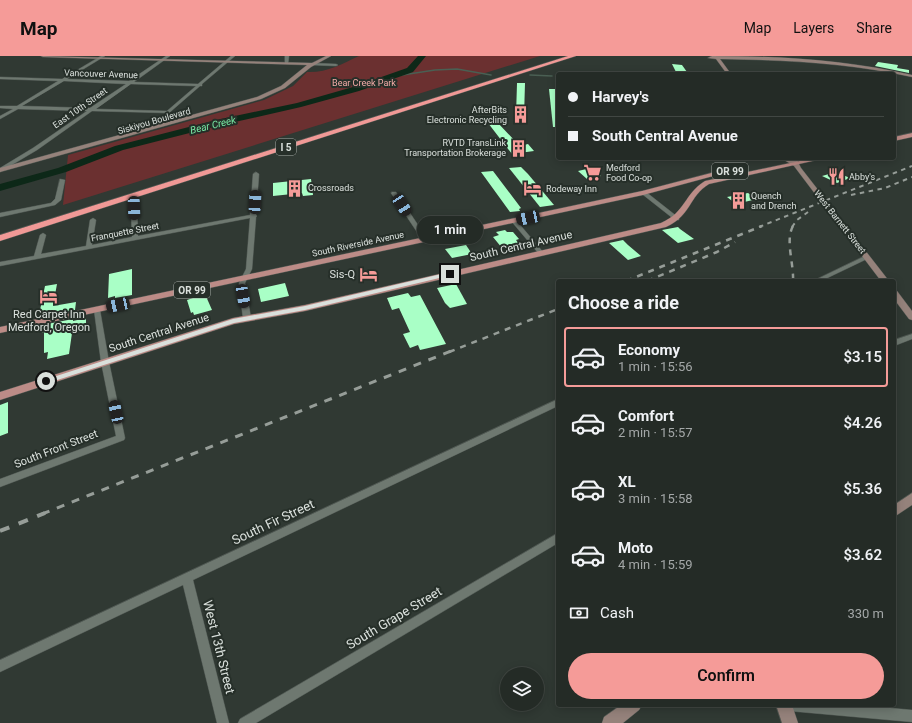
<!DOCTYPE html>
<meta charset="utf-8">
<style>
body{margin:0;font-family:Roboto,sans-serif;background:#303732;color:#f1f3f6;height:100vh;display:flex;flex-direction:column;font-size:15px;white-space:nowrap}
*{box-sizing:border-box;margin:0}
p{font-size:13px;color:#a3a7a7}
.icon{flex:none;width:22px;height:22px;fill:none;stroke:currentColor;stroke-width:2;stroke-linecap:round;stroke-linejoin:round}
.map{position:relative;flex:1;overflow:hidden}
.panel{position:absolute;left:556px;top:223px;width:340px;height:428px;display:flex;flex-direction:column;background:#242b26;border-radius:4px;box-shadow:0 2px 10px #0003,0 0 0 1px #414743}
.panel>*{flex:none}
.guide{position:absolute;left:556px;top:16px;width:340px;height:88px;border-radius:4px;box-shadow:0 2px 10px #0003,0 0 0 1px #414743;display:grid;align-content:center;height:88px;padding:0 12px;background:#242b26}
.controls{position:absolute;left:500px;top:611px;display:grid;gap:8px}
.controls a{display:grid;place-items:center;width:44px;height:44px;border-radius:50%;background:#242b26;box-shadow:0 2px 10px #0003,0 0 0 1px #414743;font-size:20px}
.end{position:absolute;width:18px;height:18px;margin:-9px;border:5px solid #dae0dc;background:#111;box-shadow:0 0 0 2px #111}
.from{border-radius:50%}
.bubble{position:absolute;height:28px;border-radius:14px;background:#242b26;box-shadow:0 2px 10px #0003,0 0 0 1px #414743;font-size:13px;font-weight:600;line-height:28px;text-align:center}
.car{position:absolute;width:12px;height:24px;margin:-12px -6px;border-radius:5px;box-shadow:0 0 3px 1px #0007;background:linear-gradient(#222 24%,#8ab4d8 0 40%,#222 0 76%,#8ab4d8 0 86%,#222 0)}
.guide b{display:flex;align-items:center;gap:14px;height:38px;font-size:15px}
.guide b+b{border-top:1px solid #414743}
.guide i{width:10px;height:10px;background:#f1f3f6}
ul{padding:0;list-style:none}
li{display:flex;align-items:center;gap:12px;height:60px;margin:0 8px 6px;padding:0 4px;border:2px solid transparent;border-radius:4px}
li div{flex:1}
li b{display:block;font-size:15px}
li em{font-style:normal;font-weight:600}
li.on{border-color:#f59b98}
li>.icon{width:36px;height:36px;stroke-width:1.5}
h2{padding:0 12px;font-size:18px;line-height:48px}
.pay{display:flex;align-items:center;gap:10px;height:44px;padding:0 12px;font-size:15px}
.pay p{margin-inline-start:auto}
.action{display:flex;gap:8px;margin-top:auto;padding:8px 12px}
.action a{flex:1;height:46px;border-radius:24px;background:#f59b98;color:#111;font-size:16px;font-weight:600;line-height:46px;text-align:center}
header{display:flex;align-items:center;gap:24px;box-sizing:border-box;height:56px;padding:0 20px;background:#f59b98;color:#111}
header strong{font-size:19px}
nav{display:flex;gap:22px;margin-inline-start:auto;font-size:14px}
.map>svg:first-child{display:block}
.green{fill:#6b3030}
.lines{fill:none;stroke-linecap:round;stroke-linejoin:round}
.stream{stroke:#4a5f53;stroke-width:1.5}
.river{fill:#0d2818;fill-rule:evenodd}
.building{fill:#a9ffc6}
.street-casing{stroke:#4e5651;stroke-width:1}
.secondary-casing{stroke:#4e5651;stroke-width:1}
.primary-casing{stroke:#4e5651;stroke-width:1}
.highway-casing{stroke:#4e5651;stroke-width:1}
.street{fill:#6e7870;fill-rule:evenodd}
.secondary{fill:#95827b;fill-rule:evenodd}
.primary{fill:#bc8c87;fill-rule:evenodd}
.highway{fill:#f09996;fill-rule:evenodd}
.rail-far3{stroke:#969d98;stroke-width:2;stroke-dasharray:4.5 4.5;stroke-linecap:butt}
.rail-far2{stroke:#969d98;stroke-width:2.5;stroke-dasharray:6 6;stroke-linecap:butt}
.rail-far1{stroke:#969d98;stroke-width:3;stroke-dasharray:8 8;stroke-linecap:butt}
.rail{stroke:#969d98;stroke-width:4;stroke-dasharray:10 10;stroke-linecap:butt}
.route{fill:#dae0dc}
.labels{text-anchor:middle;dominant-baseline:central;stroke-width:4;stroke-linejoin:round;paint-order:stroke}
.far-street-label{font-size:9px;fill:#dae0dc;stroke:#262f29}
.far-park-label{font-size:9px;fill:#f4aba8;stroke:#262f29}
.far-poi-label{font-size:9px;fill:#dae0dc;stroke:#262f29;text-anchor:start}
.far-water-label{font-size:10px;font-style:italic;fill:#78e9a3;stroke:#262f29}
.shield{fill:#262f29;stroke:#a4aba6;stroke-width:1}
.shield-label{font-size:10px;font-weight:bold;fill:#dae0dc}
.street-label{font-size:11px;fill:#dae0dc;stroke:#262f29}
.poi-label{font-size:11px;fill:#dae0dc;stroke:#262f29;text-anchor:end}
.near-street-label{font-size:13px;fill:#dae0dc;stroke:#262f29}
</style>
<header>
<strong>Map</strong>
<nav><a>Map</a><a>Layers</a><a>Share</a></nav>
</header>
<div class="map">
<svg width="912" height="667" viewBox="0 0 912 667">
<rect width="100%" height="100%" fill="#303933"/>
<path class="green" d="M359 0H540L63 149 68 99 264 44 293 30 307 16C326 17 342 8 359 0Z"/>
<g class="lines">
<g class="stream">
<path d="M530 19 552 20"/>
<path d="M389 21 435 14 457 13 491 19"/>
</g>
<path class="river" d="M418 0H426L413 16 359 35 301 51 217 70 123 94 66 116 0 135V128L58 112 115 90 216 64 297 47 353 31 407 12Z"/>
</g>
<g class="building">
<path d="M878 6 898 9 897 12 909 14V17L875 10Z"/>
<path d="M672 8 682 9 687 16H676Z"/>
<path d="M517 27H525L524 61 516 60Z"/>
<path d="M549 33H558V71H553Z"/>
<path d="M497 66 516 86 521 85 524 89 528 88 534 95 512 98 488 67Z"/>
<path d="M521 111 528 118 554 149 540 151 509 112Z"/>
<path d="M591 112 601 120 587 123 578 115Z"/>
<path d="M493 115 521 152 519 153 520 155 510 156 481 116Z"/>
<path d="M836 116 850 122 837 127 822 120Z"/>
<path d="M311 123 313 139 303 140 302 137 273 140V127Z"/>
<path d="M748 137 757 143 736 148 727 141Z"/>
<path d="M678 171 680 173 694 183 678 187 662 174Z"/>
<path d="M505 174 507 176H513L519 183 516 184 522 192 510 194 507 191 502 192 493 181 499 179 496 176Z"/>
<path d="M623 184 628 189 641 200 628 204 609 187Z"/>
<path d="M466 189 472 198 452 202 445 193Z"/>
<path d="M132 213V239L115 242V240L108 242 109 218Z"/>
<path d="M285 227 289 240 261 246 258 233Z"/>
<path d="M57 228 53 250 76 246 75 254 44 260V258L39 259 45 230Z"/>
<path d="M456 228 467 248 450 252 445 247 437 232Z"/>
<path d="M408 237 411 241 420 239 446 288 420 294 418 289 410 292 403 278 410 276 399 252 392 254 387 242Z"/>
<path d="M205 238 212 254 194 259 193 256 191 257 187 244Z"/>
<path d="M86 262V273L72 277 69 298 47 303 48 296 44 297V276L41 277 42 269 73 263V265Z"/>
<path d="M8 346V377L0 380V349Z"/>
</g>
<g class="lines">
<defs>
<g id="street">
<path d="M101 0H105L67 23 129 25 166 0H170L134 26 198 28 231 0H235L202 28V30H200L169 57 92 55 37 94 0 116V112L33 92 87 55 18 53 0 63V60L13 53 0 52V50H17L58 25 0 23V21L62 23ZM64 25 126 28 90 52 22 50ZM131 28 196 30 167 55 96 53Z"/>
<path d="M285 0H289L288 8 285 7Z"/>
<path d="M312 7 336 8 338 9 336 10 311 9Z"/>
<path d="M256 116 259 118 256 159 257 160 256 161 252 213 245 227 251 262 249 264H247L243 262 239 232V227L246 213 250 162 0 210V206L34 200 40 179 43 177 46 179 41 198 86 190 90 164 93 162 96 164 92 189 132 181 131 152 134 150 137 152 138 180 250 159 253 118Z"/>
<path d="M60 123 65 124 61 144 55 149 0 161V157L51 147 55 143Z"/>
<path d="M392 136H396L428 184 427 185H423L391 137Z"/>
<path d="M642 136H646L679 162V164H675L642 138Z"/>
<path d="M514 163 516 164 543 196V198H539L512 166 511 165Z"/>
<path d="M867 199 869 200V202L821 225H813Z"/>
<path d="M95 252H97L100 254 109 306 125 382 124 384 0 431V423L116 380 101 306 94 254Z"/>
<path d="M912 278V283L894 290V284Z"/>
<path d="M558 343V350L193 524 229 667H217L183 529 0 616V604Z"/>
<path d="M558 477V487L256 667H238L240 663Z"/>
<path d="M783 649H858L912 654V666L789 655 785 653Z"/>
</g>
<g id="secondary">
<path d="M41 0 312 7 326 0H331L311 11 285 32 261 43 0 116V112L257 41 281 30 307 9 43 1Z"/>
<path d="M712 0C779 0 846 4 912 19V21C849 7 785 4 720 3L731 18H727L716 3 708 2Z"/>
<path d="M781 102 791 103 790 102H796L801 112 889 225H881L794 110Z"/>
<path d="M894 234 897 235 912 255V264L909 263 894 243Z"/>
<path d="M912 437V449L894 461V449Z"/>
<path d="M621 649H642L639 654 623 667H602L604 661Z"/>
<path d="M776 649H792L798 667H782Z"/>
</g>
<g id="primary">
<path d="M912 77V81L894 85V81Z"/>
<path d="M814 102H826L709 128C688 141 692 159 666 171L305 255 234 268 0 344V336L233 262 305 249 661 167C686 156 684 138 705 125Z"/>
<path d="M715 116 718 118 717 119 643 139 0 277V271L642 135Z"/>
</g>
<path id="highway" d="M568 0H576L0 185V179Z"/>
</defs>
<use href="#street" class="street-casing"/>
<use href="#secondary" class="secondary-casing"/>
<use href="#primary" class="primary-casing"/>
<use href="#highway" class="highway-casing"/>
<use href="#street" class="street"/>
<use href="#secondary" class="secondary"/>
<use href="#primary" class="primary"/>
<use href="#highway" class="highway"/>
<g class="rail-far3">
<path d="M851 139 885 132 912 121"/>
<path d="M759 171 912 110"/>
<path d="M792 171 797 164 808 156"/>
</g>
<g class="rail-far2">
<path d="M793 170C785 184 794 208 793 225"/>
<path d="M626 225 762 170"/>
<path d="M647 225 717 196 735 186"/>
<path d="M449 296 558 253"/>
</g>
<path class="rail-far1" d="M42 458 451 295"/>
<path class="rail" d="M0 475 45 457"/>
</g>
<path class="route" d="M450 216 453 218 452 219 305 254 234 267 48 327H44L43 325 44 324 233 263 305 250Z"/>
<defs>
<symbol id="building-bare" viewBox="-9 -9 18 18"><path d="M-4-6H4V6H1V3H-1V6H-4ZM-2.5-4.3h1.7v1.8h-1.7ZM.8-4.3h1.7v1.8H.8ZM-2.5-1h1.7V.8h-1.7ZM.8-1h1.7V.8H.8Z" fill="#f59b98" stroke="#262f29" stroke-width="2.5" paint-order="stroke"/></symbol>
<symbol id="supermarket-bare" viewBox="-9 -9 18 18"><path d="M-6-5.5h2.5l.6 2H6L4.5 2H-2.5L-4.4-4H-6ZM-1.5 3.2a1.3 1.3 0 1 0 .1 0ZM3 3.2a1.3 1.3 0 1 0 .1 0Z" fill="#f59b98" stroke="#262f29" stroke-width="2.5" paint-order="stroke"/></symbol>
<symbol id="restaurant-bare" viewBox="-9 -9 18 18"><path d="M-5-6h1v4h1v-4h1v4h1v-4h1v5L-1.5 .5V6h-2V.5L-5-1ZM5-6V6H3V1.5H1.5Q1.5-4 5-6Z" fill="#f59b98" stroke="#262f29" stroke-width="2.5" paint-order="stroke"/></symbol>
<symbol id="hotel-bare" viewBox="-9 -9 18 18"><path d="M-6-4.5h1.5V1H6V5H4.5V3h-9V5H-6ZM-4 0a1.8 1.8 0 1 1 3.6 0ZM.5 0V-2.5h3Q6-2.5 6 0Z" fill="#f59b98" stroke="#262f29" stroke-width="2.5" paint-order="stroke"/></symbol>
</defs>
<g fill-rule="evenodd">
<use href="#building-bare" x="508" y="46" width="25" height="25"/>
<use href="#building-bare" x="506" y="80" width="25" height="25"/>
<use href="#supermarket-bare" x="580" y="104" width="25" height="25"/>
<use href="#restaurant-bare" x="824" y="108" width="25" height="25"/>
<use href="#building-bare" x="282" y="120" width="25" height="25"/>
<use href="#hotel-bare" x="520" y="120" width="25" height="25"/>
<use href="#building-bare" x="726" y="132" width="25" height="25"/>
<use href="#hotel-bare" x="356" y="206" width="25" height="25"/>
<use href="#hotel-bare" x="36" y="228" width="25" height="25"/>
</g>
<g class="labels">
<g class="far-street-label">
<text transform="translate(101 18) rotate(2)">Vancouver Avenue</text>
<text transform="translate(80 52) rotate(-35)">East 10th Street</text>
<text transform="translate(154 65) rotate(-16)">Siskiyou Boulevard</text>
<text transform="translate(840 166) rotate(52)">West Barnett Street</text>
<text transform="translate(125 176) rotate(-11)">Franquette Street</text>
<text transform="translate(358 188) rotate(-12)">South Riverside Avenue</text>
</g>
<g class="far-park-label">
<text x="364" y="27">Bear Creek Park</text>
</g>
<g class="far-poi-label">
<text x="507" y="54" text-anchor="end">AfterBits<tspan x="507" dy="10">Electronic Recycling</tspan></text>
<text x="506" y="87" text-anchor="end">RVTD TransLink<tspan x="506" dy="10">Transportation Brokerage</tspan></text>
<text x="606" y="112">Medford<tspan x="606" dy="10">Food Co-op</tspan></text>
<text x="849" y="121">Abby's</text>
<text x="308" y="132">Crossroads</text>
<text x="546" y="133">Rodeway Inn</text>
<text x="751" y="140">Quench<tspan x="751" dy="10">and Drench</tspan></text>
</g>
<g class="far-water-label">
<text transform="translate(213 69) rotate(-14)">Bear Creek</text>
</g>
<g class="shield">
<rect x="276" y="83" width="20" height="16" rx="3"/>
<rect x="712" y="107" width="36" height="16" rx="3"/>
<rect x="174" y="226" width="36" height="16" rx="3"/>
</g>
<g class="shield-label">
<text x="286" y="91">I 5</text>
<text x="730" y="115">OR 99</text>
<text x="192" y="234">OR 99</text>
</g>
<g class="street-label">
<text transform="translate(521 190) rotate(-13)">South Central Avenue</text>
<text transform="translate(159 277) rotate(-18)">South Central Avenue</text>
<text transform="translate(56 393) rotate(-21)">South Front Street</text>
</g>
<g class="poi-label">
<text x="355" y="218">Sis-Q</text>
<text x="49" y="258" text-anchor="middle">Red Carpet Inn<tspan x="49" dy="13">Medford, Oregon</tspan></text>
</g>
<g class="near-street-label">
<text transform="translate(273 466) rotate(-25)">South Fir Street</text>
<text transform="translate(394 562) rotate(-31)">South Grape Street</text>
<text transform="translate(219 591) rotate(76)">West 13th Street</text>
</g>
</g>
</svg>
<div class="controls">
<a><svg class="icon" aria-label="layers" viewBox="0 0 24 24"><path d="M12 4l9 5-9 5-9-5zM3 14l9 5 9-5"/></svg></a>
</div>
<i class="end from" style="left:46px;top:325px"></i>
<i class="end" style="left:450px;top:218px"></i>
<div class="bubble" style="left:417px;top:160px;width:66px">1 min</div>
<i class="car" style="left:255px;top:146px;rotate:3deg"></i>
<i class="car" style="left:402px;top:149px;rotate:147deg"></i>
<i class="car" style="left:134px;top:152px;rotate:178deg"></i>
<i class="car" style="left:528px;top:162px;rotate:258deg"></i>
<i class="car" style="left:243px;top:240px;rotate:170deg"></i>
<i class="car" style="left:118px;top:249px;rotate:258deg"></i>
<i class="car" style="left:116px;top:356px;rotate:348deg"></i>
<div class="guide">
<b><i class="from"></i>Harvey's</b>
<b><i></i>South Central Avenue</b>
</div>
<section class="panel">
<h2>Choose a ride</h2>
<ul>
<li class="on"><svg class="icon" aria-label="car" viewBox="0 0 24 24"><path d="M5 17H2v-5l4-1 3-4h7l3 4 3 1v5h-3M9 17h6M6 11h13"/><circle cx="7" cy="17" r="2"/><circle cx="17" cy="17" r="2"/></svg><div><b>Economy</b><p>1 min · 15:56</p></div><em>$3.15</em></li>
<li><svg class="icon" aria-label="car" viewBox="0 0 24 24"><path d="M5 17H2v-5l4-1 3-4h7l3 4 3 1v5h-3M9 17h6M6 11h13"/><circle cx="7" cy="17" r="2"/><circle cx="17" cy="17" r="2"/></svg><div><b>Comfort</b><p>2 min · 15:57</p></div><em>$4.26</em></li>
<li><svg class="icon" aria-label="car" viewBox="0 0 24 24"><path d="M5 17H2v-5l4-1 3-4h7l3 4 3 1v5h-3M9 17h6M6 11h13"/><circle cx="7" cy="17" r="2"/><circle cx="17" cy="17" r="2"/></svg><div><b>XL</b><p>3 min · 15:58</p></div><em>$5.36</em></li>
<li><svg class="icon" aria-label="car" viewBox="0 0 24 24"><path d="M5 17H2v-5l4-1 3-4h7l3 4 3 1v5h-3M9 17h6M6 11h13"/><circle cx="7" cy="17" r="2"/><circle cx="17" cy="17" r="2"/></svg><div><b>Moto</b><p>4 min · 15:59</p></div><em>$3.62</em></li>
</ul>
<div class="pay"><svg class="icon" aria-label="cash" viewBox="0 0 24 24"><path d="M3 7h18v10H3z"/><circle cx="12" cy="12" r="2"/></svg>Cash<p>330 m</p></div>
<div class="action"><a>Confirm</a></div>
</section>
</div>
